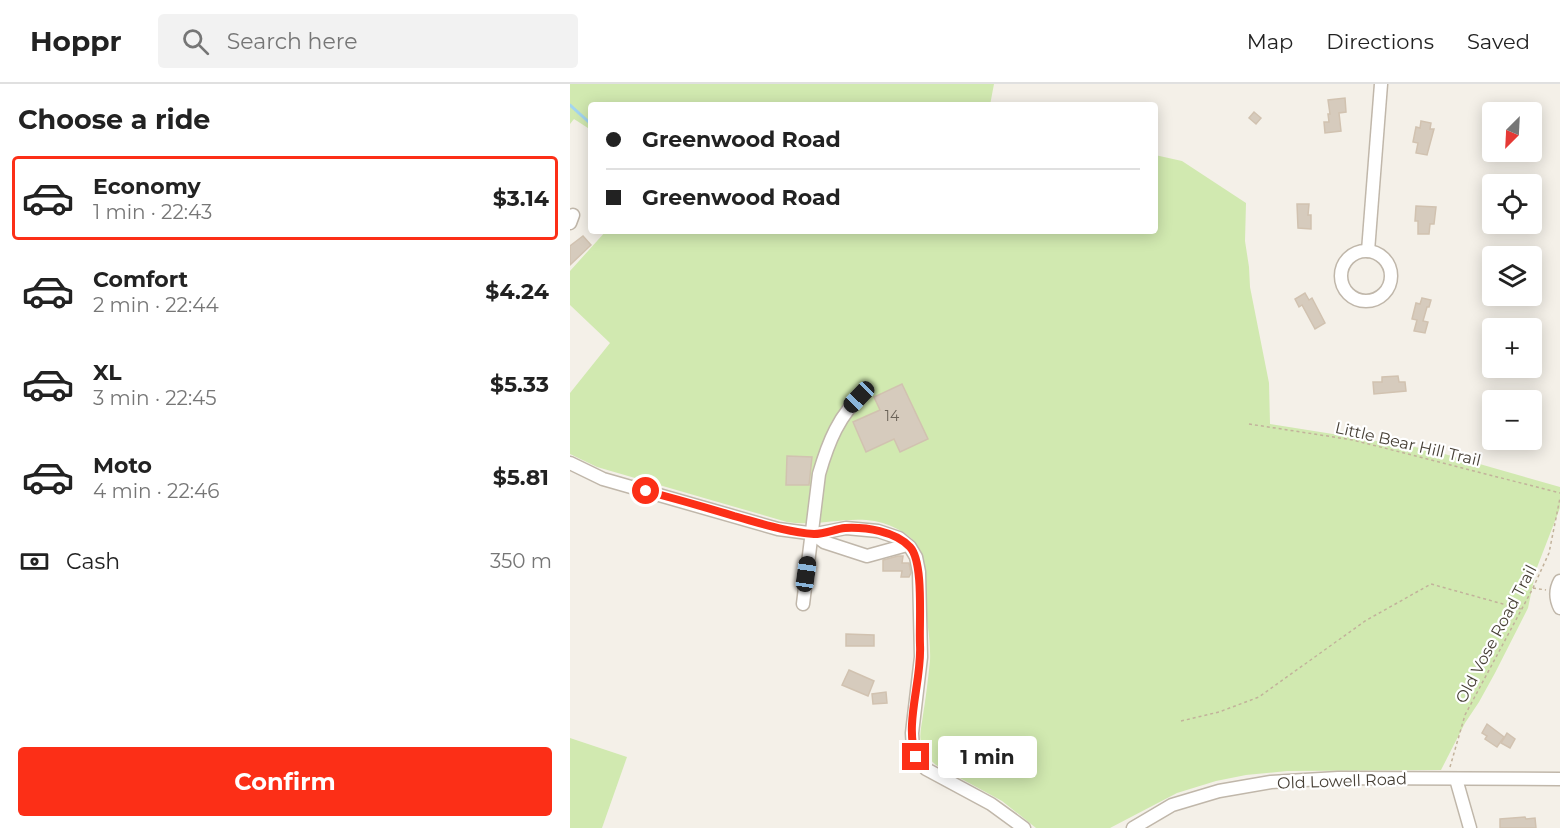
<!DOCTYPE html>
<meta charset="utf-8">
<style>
body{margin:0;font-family:Montserrat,sans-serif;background:#f2f2f2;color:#222;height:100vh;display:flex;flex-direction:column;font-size:22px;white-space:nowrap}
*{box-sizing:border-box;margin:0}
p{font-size:20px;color:#767676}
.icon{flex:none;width:33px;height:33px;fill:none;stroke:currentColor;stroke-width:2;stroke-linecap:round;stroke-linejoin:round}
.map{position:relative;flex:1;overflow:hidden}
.panel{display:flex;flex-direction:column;background:#fff;width:570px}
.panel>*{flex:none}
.guide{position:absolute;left:18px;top:18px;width:570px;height:132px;border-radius:6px;box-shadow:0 3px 15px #0003;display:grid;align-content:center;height:132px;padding:0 18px;background:#fff}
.needle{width:39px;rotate:204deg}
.buttons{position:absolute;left:912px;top:18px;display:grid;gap:12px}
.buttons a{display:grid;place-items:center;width:60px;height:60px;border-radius:6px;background:#fff;box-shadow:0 3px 15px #0003;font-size:30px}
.end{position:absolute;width:27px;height:27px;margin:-14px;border:8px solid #fc2f17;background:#fff;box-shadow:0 0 0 3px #fff}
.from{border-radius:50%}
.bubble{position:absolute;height:42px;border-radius:6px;background:#fff;box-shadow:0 3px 15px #0003;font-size:20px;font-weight:700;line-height:42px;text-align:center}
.car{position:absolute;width:18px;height:36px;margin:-18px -9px;border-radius:8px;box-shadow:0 0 4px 2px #0007;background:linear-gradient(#222 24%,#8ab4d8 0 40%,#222 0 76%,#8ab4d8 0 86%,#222 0)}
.guide b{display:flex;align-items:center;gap:21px;height:57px;font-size:22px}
.guide b+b{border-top:2px solid #e0e0e0}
.guide i{width:15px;height:15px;background:#222}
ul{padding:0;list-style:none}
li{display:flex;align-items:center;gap:18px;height:84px;margin:0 12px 9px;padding:0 6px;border:3px solid transparent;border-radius:6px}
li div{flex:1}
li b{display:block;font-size:22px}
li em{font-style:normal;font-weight:700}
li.current{border-color:#fc2f17}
li>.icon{width:54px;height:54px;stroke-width:1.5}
h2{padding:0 18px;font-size:27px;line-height:72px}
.pay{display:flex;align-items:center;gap:15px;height:66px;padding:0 18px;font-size:22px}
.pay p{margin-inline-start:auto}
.cta{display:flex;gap:12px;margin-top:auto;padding:12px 18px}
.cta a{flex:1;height:69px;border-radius:6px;background:#fc2f17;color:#fff;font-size:24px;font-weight:700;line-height:69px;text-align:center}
header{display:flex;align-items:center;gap:36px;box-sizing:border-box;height:84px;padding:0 30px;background:#fff;border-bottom:2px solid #e0e0e0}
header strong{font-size:28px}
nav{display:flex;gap:33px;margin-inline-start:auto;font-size:21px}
.search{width:420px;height:54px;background:#f2f2f2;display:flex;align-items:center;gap:15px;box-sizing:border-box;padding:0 21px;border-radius:6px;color:#767676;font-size:22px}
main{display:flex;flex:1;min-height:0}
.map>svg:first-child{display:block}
.green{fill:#d1e9b0}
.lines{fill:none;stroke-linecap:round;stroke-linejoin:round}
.stream{stroke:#a3d5f1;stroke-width:3}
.building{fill:#d6cbbd;stroke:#d1c2b0;stroke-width:1.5}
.minor-casing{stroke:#c0b7aa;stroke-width:15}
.path{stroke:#c2b29b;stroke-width:1.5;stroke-dasharray:3 3;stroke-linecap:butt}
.minor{stroke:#fff;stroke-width:12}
.route{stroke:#fc2f17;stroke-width:8}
.labels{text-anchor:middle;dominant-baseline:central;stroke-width:4.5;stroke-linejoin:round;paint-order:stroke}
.number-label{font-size:14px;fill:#6b6358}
.street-label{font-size:16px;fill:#474036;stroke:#fff}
</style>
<header>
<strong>Hoppr</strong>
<div class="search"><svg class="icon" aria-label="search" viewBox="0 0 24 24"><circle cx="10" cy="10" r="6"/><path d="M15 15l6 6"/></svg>Search here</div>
<nav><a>Map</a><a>Directions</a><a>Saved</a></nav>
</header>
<main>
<section class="panel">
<h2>Choose a ride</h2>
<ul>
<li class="current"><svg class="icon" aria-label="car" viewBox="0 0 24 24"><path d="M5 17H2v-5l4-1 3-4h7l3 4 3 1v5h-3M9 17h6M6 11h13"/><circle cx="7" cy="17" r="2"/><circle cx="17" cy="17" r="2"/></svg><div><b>Economy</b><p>1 min · 22:43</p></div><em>$3.14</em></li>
<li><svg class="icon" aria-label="car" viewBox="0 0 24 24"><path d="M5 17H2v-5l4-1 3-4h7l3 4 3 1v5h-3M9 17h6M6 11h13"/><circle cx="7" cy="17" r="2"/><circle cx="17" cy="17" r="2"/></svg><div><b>Comfort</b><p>2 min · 22:44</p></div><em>$4.24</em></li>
<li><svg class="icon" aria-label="car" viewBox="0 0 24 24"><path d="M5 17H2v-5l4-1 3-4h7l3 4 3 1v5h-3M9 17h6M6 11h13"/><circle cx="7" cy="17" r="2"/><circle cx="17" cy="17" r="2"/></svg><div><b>XL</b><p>3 min · 22:45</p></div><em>$5.33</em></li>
<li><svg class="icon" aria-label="car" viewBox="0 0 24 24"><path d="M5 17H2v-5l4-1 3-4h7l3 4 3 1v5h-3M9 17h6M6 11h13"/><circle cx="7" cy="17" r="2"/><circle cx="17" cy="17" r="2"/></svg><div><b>Moto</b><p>4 min · 22:46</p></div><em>$5.81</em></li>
</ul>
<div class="pay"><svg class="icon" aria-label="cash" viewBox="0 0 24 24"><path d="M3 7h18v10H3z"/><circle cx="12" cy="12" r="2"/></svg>Cash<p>350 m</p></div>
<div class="cta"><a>Confirm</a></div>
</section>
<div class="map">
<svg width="990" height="744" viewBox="0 0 990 744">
<rect width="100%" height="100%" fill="#f4f0e8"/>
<g class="green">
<path d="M0 0H424L420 21H21V46L4 35 0 40Z"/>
<path d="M585 71 612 77 676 119 675 157 679 183 680 203 699 299 700 340 857 365 990 403V424L966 486 958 524 925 589 909 618 895 639 871 686 717 687 676 691 646 697 607 709 540 744H466L432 717 366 681C359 675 353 668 351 659 349 650 352 640 353 631 356 613 358 595 360 577 361 555 356 535 355 513 353 479 360 459 321 442 288 427 251 444 217 438L27 383 0 370V309L40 259 0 221V187L36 147H585Z"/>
<path d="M0 654 57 673 32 744H0Z"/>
</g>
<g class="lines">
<path class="stream" d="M0 21 21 40"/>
</g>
<g class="building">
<path d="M775 14 776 28 769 29 771 47 755 49 754 38H759L758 30H760L758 16Z"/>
<path d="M684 28 691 34 686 40 679 34Z"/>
<path d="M851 37 861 39 860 45H864L857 71 846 69 848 59 843 58 846 43 850 44Z"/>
<path d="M727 120H739L738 131H741V145L728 144Z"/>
<path d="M846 122 866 123 864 140H860L859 150H848V137H845Z"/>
<path d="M13 152 21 161 0 181V162Z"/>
<path d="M735 209 739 216 742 214 755 239 745 245 732 221 729 223 725 215Z"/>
<path d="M852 214 861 216 859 223H857L853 237 858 238 855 249 844 247 847 236 842 235 846 219 850 220Z"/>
<path d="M828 292 829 298H835L836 307 804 310 803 298H812V293Z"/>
<path d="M332 300 358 355 330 368 324 355 296 368 283 338 310 326 304 313Z"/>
<path d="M217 372 242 373 239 401H216Z"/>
<path d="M328 472H333L332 479H339L341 489 339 493H331L332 487H313V476Z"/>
<path d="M276 550 304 551V562H276Z"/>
<path d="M279 586 304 597 298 612 272 601Z"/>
<path d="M316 608 317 619 303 620 302 610Z"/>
<path d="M917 640 934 653 927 663 915 655 917 652 912 649Z"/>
<path d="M937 649 945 655 940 664 931 659Z"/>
<path d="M955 733 956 735 965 734 966 744H930V735Z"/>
</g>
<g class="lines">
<defs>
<g id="minor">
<path d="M0 139 3 131"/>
<path d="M798 167 811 0"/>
<circle cx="796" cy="192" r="25"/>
<path d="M0 379 33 395 208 445 246 450 276 444 308 447 329 454 340 463 346 473 349 488 351 573 342 649 343 665 346 673 356 685 421 720 454 744"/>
<path d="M242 449 254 458 297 472 337 461"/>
<path d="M990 497C985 506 985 514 990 524"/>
<path d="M233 520 249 390C258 359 269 330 295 308"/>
<path d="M886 695 900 744"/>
<path d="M563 744 602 721 649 707 701 698 768 694 990 695"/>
</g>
</defs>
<use href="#minor" class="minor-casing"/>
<g class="path">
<path d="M679 340 783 356 990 409"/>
<path d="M963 504 976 506"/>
<path d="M611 637 649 628 689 613 795 537 861 500 951 525"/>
<path d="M880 683 895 631 963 504 979 469 990 414"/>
</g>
<use href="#minor" class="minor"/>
</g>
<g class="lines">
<path class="route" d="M76 407C106 415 135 423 164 432 190 439 217 448 244 450 255 450 265 445 275 444 296 443 325 447 340 463 354 478 349 538 350 561 352 597 334 640 346 673"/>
</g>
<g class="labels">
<g class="number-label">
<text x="322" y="332">14</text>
</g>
<g class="street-label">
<text transform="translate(838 360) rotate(13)">Little Bear Hill Trail</text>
<text transform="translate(926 550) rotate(-62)">Old Vose Road Trail</text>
<text transform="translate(772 697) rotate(-2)">Old Lowell Road</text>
</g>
</g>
</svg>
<div class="buttons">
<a><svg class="needle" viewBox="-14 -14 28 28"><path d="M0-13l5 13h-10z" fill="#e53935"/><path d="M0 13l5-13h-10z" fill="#767676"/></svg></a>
<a><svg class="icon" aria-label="locate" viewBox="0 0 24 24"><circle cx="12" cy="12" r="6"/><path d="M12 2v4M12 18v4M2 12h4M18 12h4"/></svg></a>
<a><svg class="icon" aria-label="layers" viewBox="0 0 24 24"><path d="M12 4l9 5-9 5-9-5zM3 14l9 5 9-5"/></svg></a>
<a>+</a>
<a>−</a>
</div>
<i class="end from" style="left:76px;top:407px"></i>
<i class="end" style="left:346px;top:673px"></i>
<div class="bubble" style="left:368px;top:652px;width:99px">1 min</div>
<i class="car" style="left:289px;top:313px;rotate:224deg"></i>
<i class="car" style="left:236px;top:490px;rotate:8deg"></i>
<div class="guide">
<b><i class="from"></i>Greenwood Road</b>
<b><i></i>Greenwood Road</b>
</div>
</div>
</main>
